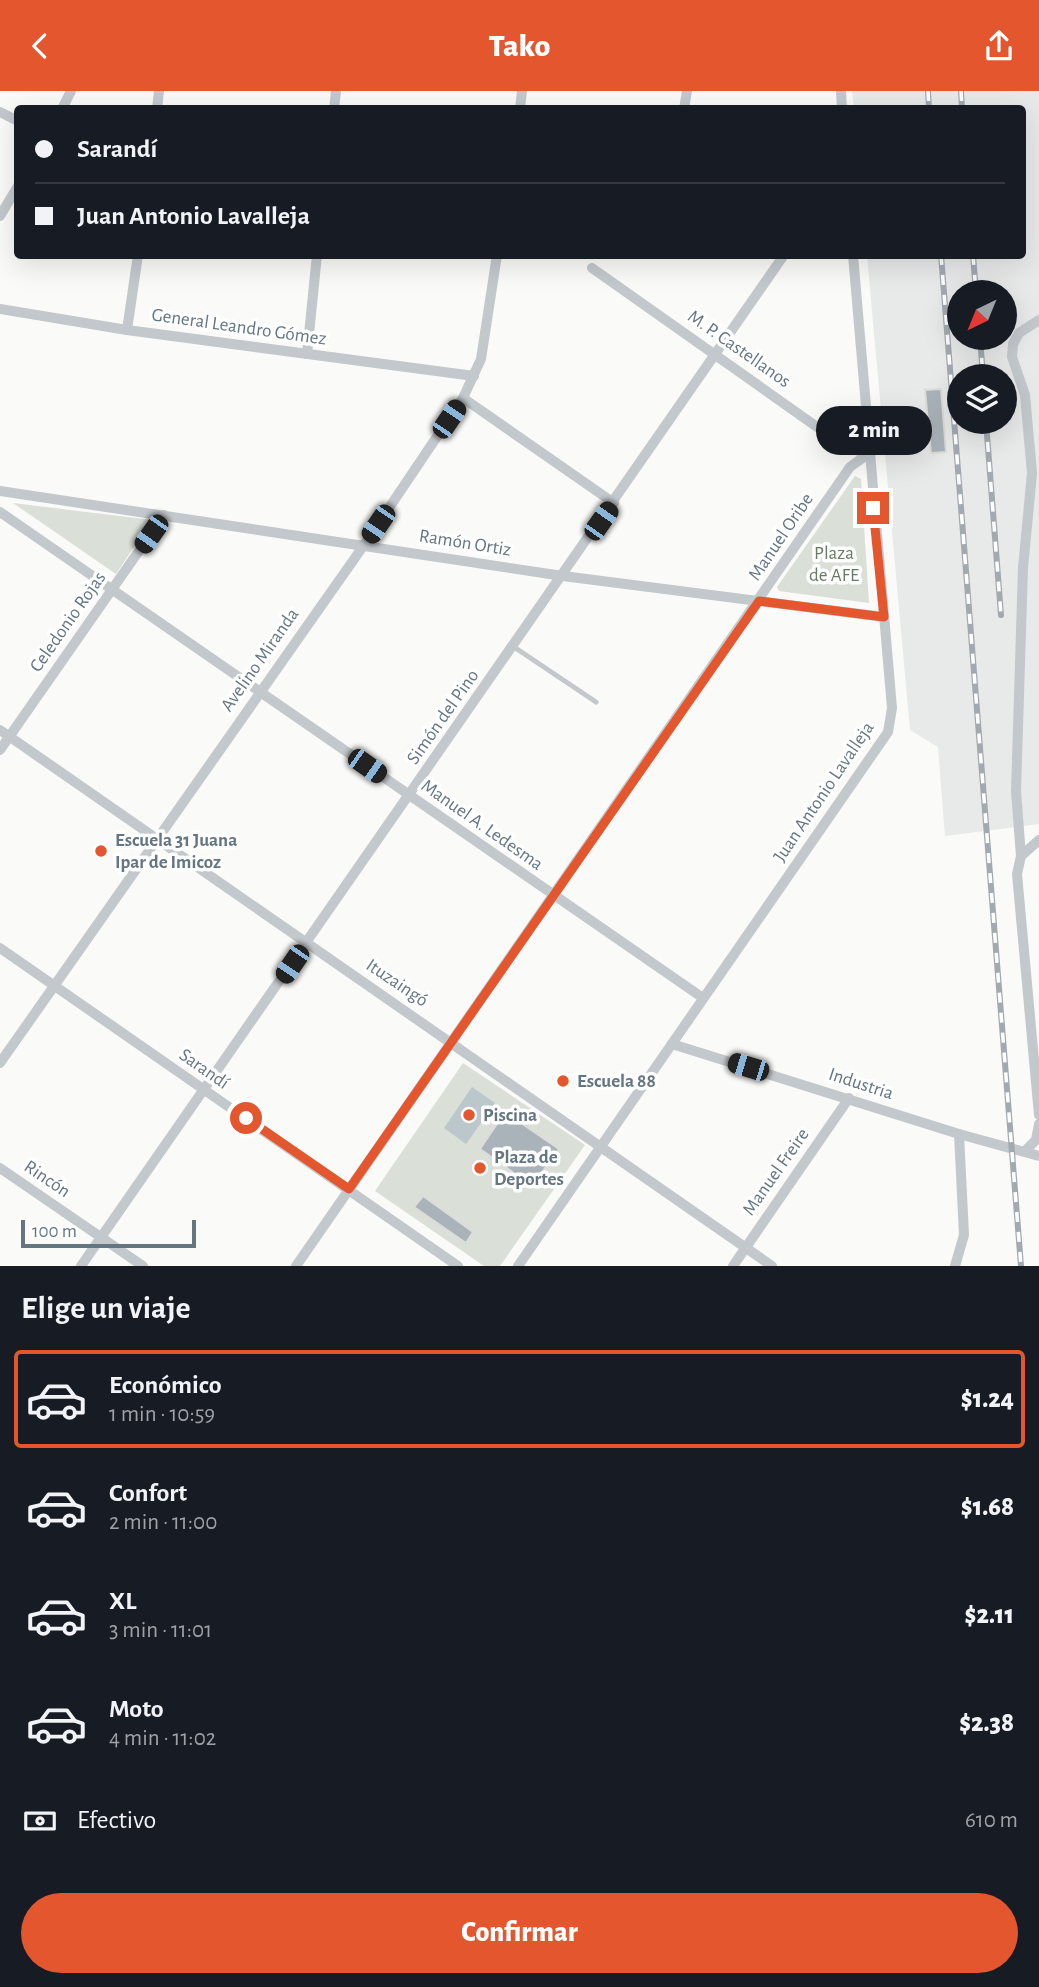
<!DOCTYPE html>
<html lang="es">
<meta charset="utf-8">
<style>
body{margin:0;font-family:"Alegreya Sans",sans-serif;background:#242831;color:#f1f3f6;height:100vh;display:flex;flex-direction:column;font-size:26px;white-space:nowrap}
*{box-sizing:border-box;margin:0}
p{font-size:23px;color:#9ea1a6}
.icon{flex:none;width:38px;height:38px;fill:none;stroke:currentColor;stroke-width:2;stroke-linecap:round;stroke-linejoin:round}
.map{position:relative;height:1175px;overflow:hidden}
.sheet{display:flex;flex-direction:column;background:#171b24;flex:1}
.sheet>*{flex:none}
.guide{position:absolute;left:14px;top:14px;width:1012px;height:154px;border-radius:7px;box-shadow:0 7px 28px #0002;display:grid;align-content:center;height:154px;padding:0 21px;background:#171b24}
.needle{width:46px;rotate:223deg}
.buttons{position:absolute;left:947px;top:189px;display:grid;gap:14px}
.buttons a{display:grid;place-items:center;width:70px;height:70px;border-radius:50%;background:#171b24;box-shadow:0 7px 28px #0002;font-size:35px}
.scale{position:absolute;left:21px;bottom:18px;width:175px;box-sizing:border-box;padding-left:7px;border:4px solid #657683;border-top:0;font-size:19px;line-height:24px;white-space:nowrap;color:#657683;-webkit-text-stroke:5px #fff;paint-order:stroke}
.end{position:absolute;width:32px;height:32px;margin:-16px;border:9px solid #e4572e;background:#fff;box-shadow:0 0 0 4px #fff}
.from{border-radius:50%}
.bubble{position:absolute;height:49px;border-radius:24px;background:#171b24;box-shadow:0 7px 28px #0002;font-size:23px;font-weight:800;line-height:49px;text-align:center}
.car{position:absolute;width:21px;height:42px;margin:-21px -10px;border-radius:9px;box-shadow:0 0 5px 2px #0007;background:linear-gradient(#222 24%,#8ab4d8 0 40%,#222 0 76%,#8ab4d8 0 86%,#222 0)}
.guide b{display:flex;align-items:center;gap:24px;height:66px;font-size:26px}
.guide b+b{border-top:2px solid #363941}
.guide i{width:18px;height:18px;background:#f1f3f6}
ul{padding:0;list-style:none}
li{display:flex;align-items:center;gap:21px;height:98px;margin:0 14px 10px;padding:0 7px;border:4px solid transparent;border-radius:7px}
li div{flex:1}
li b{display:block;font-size:26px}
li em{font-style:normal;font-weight:800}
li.active{border-color:#e4572e}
li>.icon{width:63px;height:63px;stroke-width:1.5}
h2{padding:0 21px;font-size:32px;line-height:84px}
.pay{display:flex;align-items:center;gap:18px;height:77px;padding:0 21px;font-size:26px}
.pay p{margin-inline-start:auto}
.button{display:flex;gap:14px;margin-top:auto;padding:14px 21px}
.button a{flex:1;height:80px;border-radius:42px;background:#e4572e;color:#fff;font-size:28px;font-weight:800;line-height:80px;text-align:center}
header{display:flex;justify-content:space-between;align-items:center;height:91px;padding:0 21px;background:#e4572e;color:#fff;font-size:32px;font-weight:800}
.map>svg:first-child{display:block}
.built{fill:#e8e9e9;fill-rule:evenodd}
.green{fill:#dadfd7}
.water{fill:#bbc7cb}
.building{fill:#aab3b9;stroke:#dcdcda;stroke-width:2}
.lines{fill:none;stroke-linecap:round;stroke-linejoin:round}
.service{stroke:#c3c8cc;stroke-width:5}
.minor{stroke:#c3c8cc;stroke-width:10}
.rail-casing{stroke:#a2aab0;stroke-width:6}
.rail{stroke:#fff;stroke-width:3.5;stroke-dasharray:10;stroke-linecap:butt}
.route{stroke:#e4572e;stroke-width:9}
.poi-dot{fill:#e4572e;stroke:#fff;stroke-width:2.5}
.labels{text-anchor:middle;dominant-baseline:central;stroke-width:7;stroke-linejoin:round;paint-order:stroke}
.street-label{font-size:19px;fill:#657683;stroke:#fff}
.park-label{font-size:19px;fill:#687a64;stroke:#fff}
.poi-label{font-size:19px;font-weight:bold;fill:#657683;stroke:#fff;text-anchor:start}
</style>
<header><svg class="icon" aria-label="back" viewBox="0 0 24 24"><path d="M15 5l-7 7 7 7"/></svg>Tako<svg class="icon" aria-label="share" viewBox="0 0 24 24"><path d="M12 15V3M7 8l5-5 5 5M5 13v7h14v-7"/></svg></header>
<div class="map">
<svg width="1039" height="1175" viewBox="0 0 1039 1175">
<rect width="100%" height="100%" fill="#fafaf8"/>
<path class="built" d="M852 0H1039V733L945 745 938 656 910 639 867 165 1022 164V18L854 17ZM959 201H1004V247H959ZM959 285H1004V331H959Z"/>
<g class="green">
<path d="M855 385 861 388 869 512 779 500 777 496Z"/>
<path d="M13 412 152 429 116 483Z"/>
<path d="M463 972 585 1054 500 1175H484L375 1100Z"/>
</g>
<path class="water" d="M472 996 495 1012 466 1053 444 1037Z"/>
<g class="building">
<path d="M941 298 946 361 931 362 925 299Z"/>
<path d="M505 1021 559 1058 532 1095 480 1058Z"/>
<path d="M423 1105 473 1141 466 1152 414 1116Z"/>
</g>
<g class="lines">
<path class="service" d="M514 556 596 611"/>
<g class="minor">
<path d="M841 0 842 18"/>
<path d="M62 18 71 0"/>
<path d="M157 18 159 0"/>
<path d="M334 18 336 0"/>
<path d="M520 18 522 0"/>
<path d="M684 18 687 0"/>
<path d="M0 21 18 30"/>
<path d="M0 125 18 95"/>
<path d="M592 177 844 355 868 363"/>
<path d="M0 218 127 239 474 285"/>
<path d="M127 239 138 164"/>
<path d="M307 263 317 164"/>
<path d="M463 307 614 412"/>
<path d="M0 400 563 485 884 526"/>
<path d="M0 421 703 907"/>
<path d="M0 639 772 1175"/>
<path d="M0 659 164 424"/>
<path d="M1039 749 1021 765 1017 783 1039 1024"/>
<path d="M1021 765 1016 700 1023 477 1032 382 1025 304 1012 266 1013 253 1019 242 1039 229"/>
<path d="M0 857 458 1175"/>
<path d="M672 953 959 1043 1039 1065"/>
<path d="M0 972 364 454 463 307 481 268 497 164"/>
<path d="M1025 1060 1036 1049 1039 1033"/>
<path d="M0 1077 143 1175"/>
<path d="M81 1175 784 164"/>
<path d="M296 1175 850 376 868 363"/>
<path d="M518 1175 888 641 892 617 853 164"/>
<path d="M733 1175 849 1007"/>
<path d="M955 1175 964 1144 959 1043"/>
</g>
<defs>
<g id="rail">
<path d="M928 0 929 18"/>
<path d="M961 0 962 18"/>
<path d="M941 164 1021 1175"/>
<path d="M973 164 976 201"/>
<path d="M980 247 983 285"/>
<path d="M986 331 1001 524"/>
</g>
</defs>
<use href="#rail" class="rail-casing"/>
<use href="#rail" class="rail"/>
</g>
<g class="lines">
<path class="route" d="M246 1027 349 1098 759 510 884 526 873 417"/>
</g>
<g class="poi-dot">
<circle cx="101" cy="760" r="7"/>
<circle cx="563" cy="990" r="7"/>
<circle cx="469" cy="1024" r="7"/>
<circle cx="480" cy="1077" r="7"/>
</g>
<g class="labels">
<g class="street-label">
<text transform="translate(239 236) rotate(8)">General Leandro Gómez</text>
<text transform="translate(739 258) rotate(35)">M. P. Castellanos</text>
<text transform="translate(781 446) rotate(-56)">Manuel Oribe</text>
<text transform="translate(465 452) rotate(9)">Ramón Ortiz</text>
<text transform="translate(68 531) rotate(-55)">Celedonio Rojas</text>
<text transform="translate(260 569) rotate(-55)">Avelino Miranda</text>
<text transform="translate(443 626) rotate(-55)">Simón del Pino</text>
<text transform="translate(824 701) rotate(-56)">Juan Antonio Lavalleja</text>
<text transform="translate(482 734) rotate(35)">Manuel A. Ledesma</text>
<text transform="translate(397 892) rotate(34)">Ituzaingó</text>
<text transform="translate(204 978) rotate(35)">Sarandí</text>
<text transform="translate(861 993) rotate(18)">Industria</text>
<text transform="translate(776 1081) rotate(-55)">Manuel Freire</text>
<text transform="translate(47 1088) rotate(34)">Rincón</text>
</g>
<g class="park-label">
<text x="834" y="462">Plaza<tspan x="834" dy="22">de AFE</tspan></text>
</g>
<g class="poi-label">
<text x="115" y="749">Escuela 31 Juana<tspan x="115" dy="22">Ipar de Imicoz</tspan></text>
<text x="577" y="990">Escuela 88</text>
<text x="483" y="1024">Piscina</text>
<text x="494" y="1066">Plaza de<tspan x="494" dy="22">Deportes</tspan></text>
</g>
</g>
</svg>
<div class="buttons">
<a><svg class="needle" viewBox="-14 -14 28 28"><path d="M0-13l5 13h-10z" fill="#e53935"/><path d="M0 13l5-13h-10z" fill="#9ea1a6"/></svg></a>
<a><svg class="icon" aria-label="layers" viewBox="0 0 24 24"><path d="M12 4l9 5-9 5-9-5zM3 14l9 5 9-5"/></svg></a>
</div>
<div class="scale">100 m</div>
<i class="end from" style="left:246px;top:1027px"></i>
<i class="end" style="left:873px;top:417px"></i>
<div class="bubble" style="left:816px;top:315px;width:116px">2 min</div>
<i class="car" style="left:449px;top:328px;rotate:34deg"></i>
<i class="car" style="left:601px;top:430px;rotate:35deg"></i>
<i class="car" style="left:378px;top:433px;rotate:214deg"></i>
<i class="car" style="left:151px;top:443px;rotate:215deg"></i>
<i class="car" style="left:367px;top:675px;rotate:125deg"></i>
<i class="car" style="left:292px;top:873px;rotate:214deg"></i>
<i class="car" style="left:748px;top:976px;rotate:287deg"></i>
<div class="guide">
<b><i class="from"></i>Sarandí</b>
<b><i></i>Juan Antonio Lavalleja</b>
</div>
</div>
<section class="sheet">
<h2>Elige un viaje</h2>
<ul>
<li class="active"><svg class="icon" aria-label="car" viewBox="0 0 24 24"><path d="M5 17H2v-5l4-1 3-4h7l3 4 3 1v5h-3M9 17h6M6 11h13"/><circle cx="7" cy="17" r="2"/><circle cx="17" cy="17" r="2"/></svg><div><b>Económico</b><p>1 min · 10:59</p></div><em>$1.24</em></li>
<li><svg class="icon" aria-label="car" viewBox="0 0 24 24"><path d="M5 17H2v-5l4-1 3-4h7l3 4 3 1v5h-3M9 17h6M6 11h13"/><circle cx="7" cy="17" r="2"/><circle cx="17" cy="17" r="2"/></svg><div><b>Confort</b><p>2 min · 11:00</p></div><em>$1.68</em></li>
<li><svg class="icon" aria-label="car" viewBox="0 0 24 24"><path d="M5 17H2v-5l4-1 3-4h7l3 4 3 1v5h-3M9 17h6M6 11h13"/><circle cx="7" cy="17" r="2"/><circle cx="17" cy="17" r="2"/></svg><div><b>XL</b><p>3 min · 11:01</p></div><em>$2.11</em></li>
<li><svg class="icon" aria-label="car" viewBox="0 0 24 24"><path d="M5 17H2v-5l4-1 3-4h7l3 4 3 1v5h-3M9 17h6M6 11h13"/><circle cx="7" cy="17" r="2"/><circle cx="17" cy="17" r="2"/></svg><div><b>Moto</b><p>4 min · 11:02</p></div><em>$2.38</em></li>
</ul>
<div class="pay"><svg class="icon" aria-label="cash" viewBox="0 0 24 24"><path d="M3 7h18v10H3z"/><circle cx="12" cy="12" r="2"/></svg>Efectivo<p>610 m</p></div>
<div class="button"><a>Confirmar</a></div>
</section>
